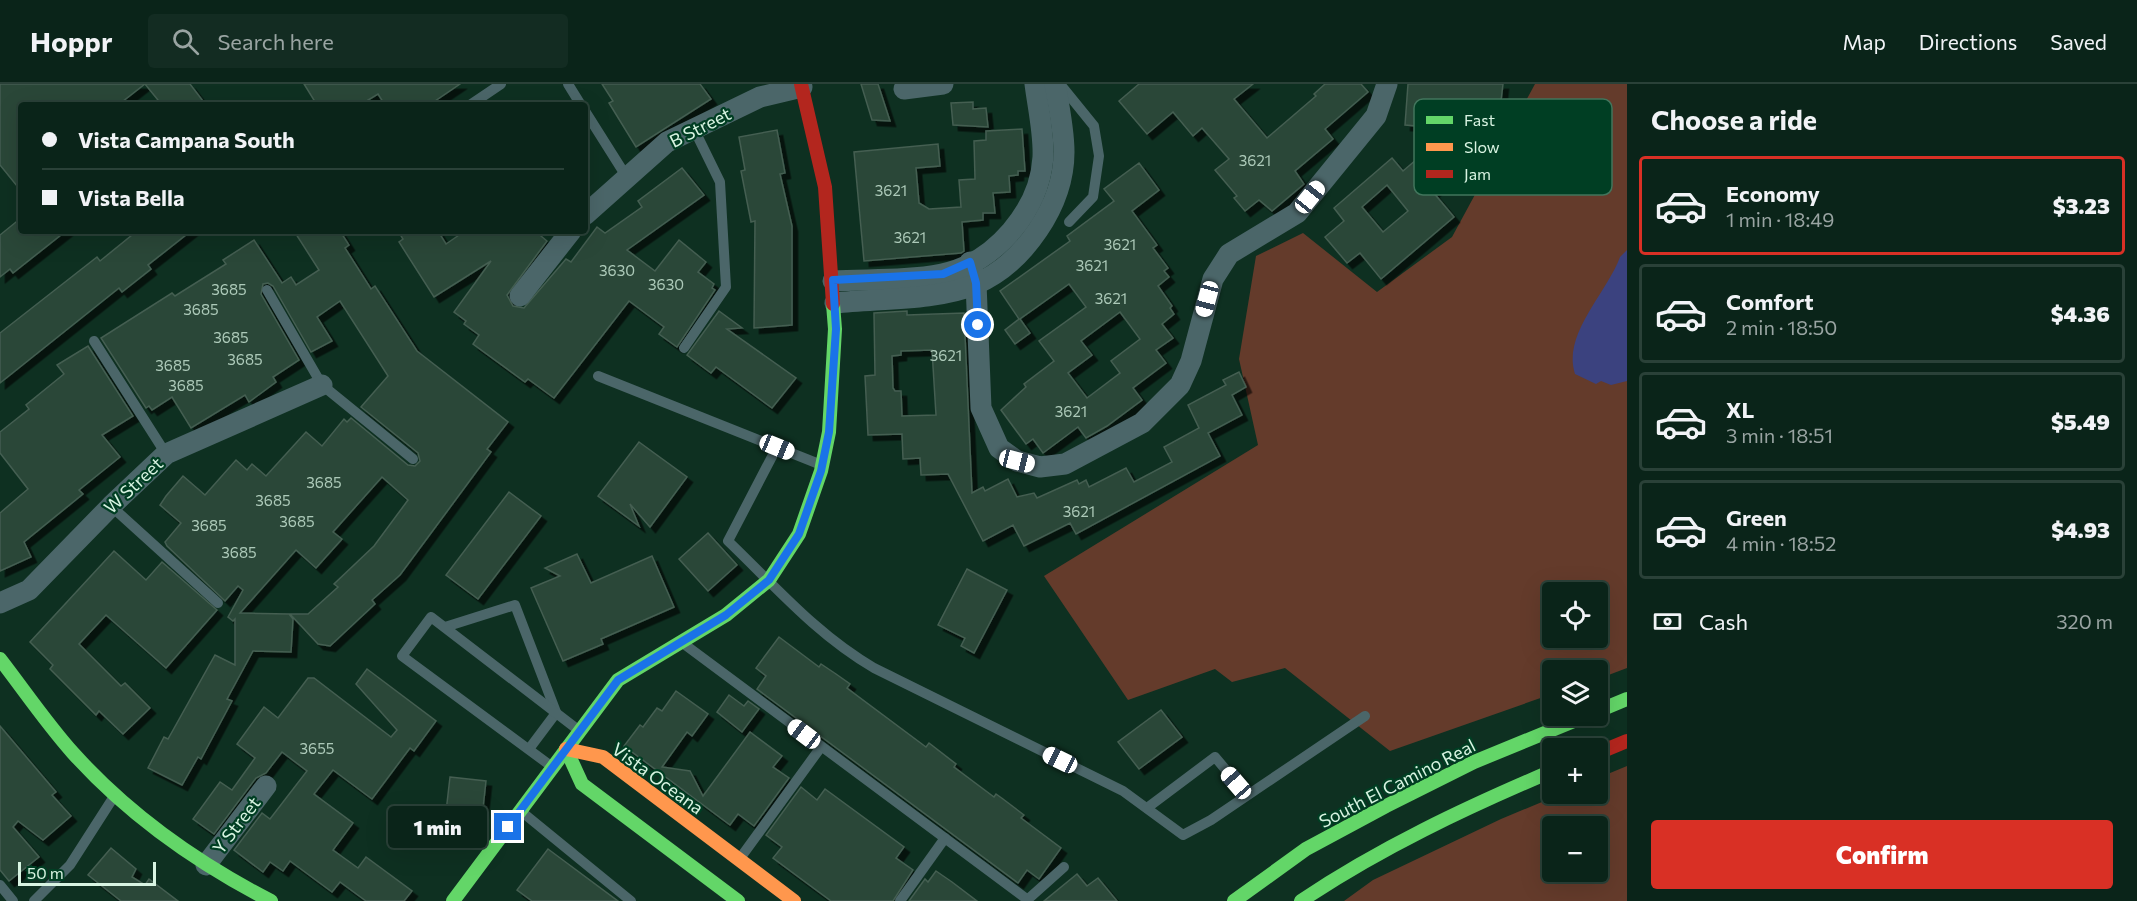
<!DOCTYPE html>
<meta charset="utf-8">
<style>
body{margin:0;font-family:Commissioner,sans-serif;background:#132c22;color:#f1f3f6;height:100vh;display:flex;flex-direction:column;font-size:22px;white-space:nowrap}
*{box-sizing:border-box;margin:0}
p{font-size:20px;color:#99a4a2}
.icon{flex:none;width:33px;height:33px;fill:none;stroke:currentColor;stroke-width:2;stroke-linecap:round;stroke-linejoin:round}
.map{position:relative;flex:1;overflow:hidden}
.sheet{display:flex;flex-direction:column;background:#0a2419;width:510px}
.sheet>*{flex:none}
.banner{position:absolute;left:18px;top:18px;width:570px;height:132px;border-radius:6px;box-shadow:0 6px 24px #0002,0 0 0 2px #2a4138;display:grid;align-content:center;height:132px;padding:0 24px;background:#0a2419}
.tools{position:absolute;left:1542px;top:498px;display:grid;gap:12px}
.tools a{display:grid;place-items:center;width:66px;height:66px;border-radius:6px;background:#0a2419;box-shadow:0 6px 24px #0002,0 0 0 2px #2a4138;font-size:30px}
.scale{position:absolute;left:18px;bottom:15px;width:138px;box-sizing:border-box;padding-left:6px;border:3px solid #d8f4e2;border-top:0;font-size:16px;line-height:21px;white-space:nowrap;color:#d8f4e2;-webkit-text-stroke:4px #003e23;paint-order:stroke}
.end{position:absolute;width:27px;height:27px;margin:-14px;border:8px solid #1a73e8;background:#fff;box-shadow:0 0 0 3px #fff}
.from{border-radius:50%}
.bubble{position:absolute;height:42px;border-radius:6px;background:#0a2419;box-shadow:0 6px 24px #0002,0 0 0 2px #2a4138;font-size:20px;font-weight:800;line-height:42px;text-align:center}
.car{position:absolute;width:18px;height:36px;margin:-18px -9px;border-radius:8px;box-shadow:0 0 4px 2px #0007;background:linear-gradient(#fff 24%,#345 0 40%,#fff 0 76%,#345 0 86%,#fff 0)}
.banner b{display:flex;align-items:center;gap:21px;height:57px;font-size:22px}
.banner b+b{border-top:2px solid #2a4138}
.banner i{width:15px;height:15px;background:#f1f3f6}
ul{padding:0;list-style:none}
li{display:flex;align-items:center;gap:18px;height:99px;margin:0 12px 9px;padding:0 12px;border:3px solid #2a4138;border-radius:6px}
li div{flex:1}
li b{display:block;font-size:22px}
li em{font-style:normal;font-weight:800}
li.current{border-color:#d93025}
li>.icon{width:54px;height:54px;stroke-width:1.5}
h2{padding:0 24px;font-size:27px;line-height:72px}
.pay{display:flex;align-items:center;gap:15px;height:66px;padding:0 24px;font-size:22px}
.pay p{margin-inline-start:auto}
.cta{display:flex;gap:12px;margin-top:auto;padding:12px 24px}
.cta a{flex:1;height:69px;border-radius:6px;background:#d93025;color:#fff;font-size:24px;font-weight:800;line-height:69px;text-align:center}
header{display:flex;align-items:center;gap:36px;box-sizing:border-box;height:84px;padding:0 30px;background:#0a2419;border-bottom:2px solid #2a4138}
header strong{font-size:28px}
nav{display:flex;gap:33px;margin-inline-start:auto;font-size:21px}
.search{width:420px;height:54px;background:#132c22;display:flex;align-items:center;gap:15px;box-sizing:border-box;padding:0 21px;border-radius:6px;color:#99a4a2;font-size:22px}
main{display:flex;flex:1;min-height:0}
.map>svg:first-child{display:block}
.green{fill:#643b2b;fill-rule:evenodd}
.water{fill:#3b427f}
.building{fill:#2a4739;stroke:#445e51;stroke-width:1.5;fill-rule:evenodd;filter:url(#shadow)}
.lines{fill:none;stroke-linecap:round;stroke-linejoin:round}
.lane{stroke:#4b6669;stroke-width:10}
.street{stroke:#4b6669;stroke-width:21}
.fast{stroke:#63d668;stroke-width:14}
.slow{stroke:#ff974d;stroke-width:14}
.jam{stroke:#b3261e;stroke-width:14}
.route{stroke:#1a73e8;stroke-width:8}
.labels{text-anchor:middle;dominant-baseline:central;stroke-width:4.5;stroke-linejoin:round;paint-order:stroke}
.number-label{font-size:15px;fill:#acc9b8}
.street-label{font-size:18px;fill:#d8f4e2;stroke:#003e23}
.key{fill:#003e23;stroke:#41755c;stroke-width:1.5}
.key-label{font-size:16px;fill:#d8f4e2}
</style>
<header>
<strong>Hoppr</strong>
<div class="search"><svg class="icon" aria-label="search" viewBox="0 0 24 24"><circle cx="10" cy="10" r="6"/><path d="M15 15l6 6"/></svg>Search here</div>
<nav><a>Map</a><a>Directions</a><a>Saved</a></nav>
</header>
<main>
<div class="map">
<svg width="1627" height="817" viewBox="0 0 1627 817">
<defs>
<filter id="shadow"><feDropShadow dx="5.5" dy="5.5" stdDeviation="0" flood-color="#0009"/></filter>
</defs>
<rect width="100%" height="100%" fill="#0e3021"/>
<g class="green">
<path d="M1535 0H1627V584L1598 595V586H1552V610L1390 667 1285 584 1232 598 1215 585 1128 616 1044 492 1258 361 1239 275 1256 172 1303 149 1377 208 1452 153ZM1552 508H1598V554H1552Z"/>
<path d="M1627 682V817H1344L1373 796 1501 735 1561 710H1598V694ZM1552 742H1598V788H1552Z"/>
</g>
<path class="water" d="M1627 166V297L1611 301 1601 297 1596 300 1575 290C1562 250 1607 209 1620 173Z"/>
<g class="building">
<path d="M0 0H190L206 21H162L145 0 118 21H21V107L0 81Z"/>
<path d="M304 0H460L429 21H385L378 10 360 21H317Z"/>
<path d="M602 0H700L711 15 636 63 609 19 613 17Z"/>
<path d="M861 0H878L890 37 872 36Z"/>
<path d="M1139 0H1253L1234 15 1267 54 1316 12 1314 10 1325 0H1361L1368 8 1325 45 1333 55 1295 87 1304 100 1272 127 1259 116 1245 127 1234 114 1237 112 1215 86 1229 75 1202 44 1193 52 1173 28 1147 50 1119 17Z"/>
<path d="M1408 0H1503L1498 42 1482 40 1478 86 1461 85 1464 46 1405 41Z"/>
<path d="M973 18V25L986 24 988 43 953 41 951 19Z"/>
<path d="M1022 45 1025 87H1018V91L1009 92 1010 108 993 109 995 129H983V136L962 138 964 167 961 169 864 177 854 68 938 60 940 82 916 84 919 119 929 125 961 123 959 96 975 95 974 57 986 56V47Z"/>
<path d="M777 46 785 89 780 90 792 142V241L754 244 755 137 751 138 741 87 745 86 739 53Z"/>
<path d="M1392 74 1403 87 1417 75 1440 102 1433 108 1454 133 1381 195 1360 169 1347 179 1325 153 1344 137 1334 124ZM1387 101 1408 127 1383 148 1362 123Z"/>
<path d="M1139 79 1159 106 1132 127 1157 161 1153 164 1168 184 1164 187 1169 193 1158 202 1172 222 1170 224 1174 230 1162 240 1173 254 1156 266 1166 279 1133 304 1142 316 1107 342 1086 354 1078 343 1043 369 1033 355 1026 360 1001 326 1026 303 1024 300 1054 277 1039 257 1086 223 1069 200 1020 235 1030 249 1015 260 1005 246 1019 235 1000 207 1070 157 1067 152 1114 117 1104 105ZM1120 228 1140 255 1111 277 1120 289 1087 314 1068 289 1092 271 1081 257Z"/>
<path d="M682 84 704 111 627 166 655 187 679 156 706 178 698 188 714 200 712 204 715 206 677 263 659 250 664 243 629 217 554 314 528 295 525 298 473 260 479 251 464 240 466 237 454 228 491 177 434 213 399 158 403 155 398 147H438L446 160 465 147H535L547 157 507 211 513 222 524 224 566 175 571 178 597 143 605 149 642 123 638 117Z"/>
<path d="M21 134V147H66L13 189 10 185 0 193V151Z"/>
<path d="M137 147H191L148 181 151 185 122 208 119 204 0 299V249L97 173 100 177Z"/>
<path d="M294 147H340L349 161 345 164 371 205 375 202 417 267 508 338 487 365 491 368 400 491 372 516 375 520 330 562 318 560 290 530H308L338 503 334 500 374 462 408 416 382 393 333 448 342 455 316 484 296 466 240 529 289 530 293 535 291 568 253 567 227 615 232 617 201 675 198 673 182 701 148 684 164 653 168 655 215 571 235 581V535L233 537 228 533 243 506 238 502 225 517 167 462 165 458 181 439 160 421 166 412 183 392 205 411 236 376 247 386 252 380 266 392 306 348 322 362 344 335 347 338 351 334 408 381 415 382 420 377 418 369 361 323 388 292 340 217 317 233 332 257 311 268 273 202 268 199 263 200 261 210 299 276 273 293 276 298 249 318 245 311 191 344 172 313 152 326 149 322 146 324 101 254 172 209 175 212 226 180 223 176 254 156 282 199 291 193 296 201 319 186Z"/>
<path d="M719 227 742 244 727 245 796 294 772 324 716 283 711 289 687 271Z"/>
<path d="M907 227V231L964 229 972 409 983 403 985 407 1008 395 1017 413 1034 409 1037 414 1077 396 1079 400 1086 396 1089 403 1126 384 1134 398 1172 378 1164 363 1199 344 1188 321 1226 301 1223 296 1239 288 1246 303 1232 311 1242 331 1208 349 1220 372 1076 450 1070 439 1024 462 1013 441 983 457 948 390 921 391 920 374 903 375 902 350 868 351 865 292 875 291 874 229ZM932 266 936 331 902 332 901 307H895L893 304 892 272 901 271V267Z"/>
<path d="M88 262 133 332 102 351 120 373 79 406 83 410 24 458 31 473 0 487V429L28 405 0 369V348L29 325 26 321 64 290 57 281Z"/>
<path d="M639 358 687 393 650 443 630 420 639 442 598 412Z"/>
<path d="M509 408 541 432 478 515 446 491Z"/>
<path d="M708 449 737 481 708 507 679 475Z"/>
<path d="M114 467 146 496 162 478 217 526 166 584 106 531 79 560 121 602 125 599 150 624 123 650 99 627 96 631 50 585 53 581 30 558Z"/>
<path d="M577 470 591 499 652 472 674 523 601 555 603 560 563 577 531 504 560 492 545 484Z"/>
<path d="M967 485 1007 506 974 569 961 562 965 554 938 541Z"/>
<path d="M779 553 819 583 821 580 836 590 850 600 847 604 926 663 929 659 956 680 954 683 994 713 996 710 1003 715 1024 731 1021 734 1061 764 1039 795 1027 786 1018 799 757 605 766 592 756 584Z"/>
<path d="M367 585 436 637 414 667 410 664 372 715 333 686 314 710 353 739 333 766 358 784 366 773 412 807 404 817H366L340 798 332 808 290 777 283 787 270 778 263 788 234 766 262 729 270 735 307 687 282 668 266 689 256 694 214 750 193 735 220 698 232 706 255 674 237 660 264 623 278 634 308 594H314L391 653 397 646 356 600Z"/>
<path d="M676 607 708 630 692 652 687 648 662 683 690 687 703 712 750 648 782 672 773 683 789 694 754 742 738 730 730 741 624 662 640 641 643 643 657 624 662 627Z"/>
<path d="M729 611 744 622 748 617 759 625 742 648 717 628Z"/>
<path d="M1161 626 1182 653 1139 685 1118 658Z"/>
<path d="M0 642 56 708 52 711 71 732 43 756 18 737 13 743 39 773 9 797 0 786Z"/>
<path d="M450 693 486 697 482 733 446 728Z"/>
<path d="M801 703 817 716 825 705 904 763 896 774 913 786 893 817H831L773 774 782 763 766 751Z"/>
<path d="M111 764 136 785 132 793 145 801 149 795 178 817H121L88 791Z"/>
<path d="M548 765 618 817H532L517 806Z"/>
<path d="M936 787 952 798 977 817H909L925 795 928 798Z"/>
<path d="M1077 790 1087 802 1098 794 1117 817H1044Z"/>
</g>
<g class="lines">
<g class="lane">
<path d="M568 0 581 21"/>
<path d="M1060 0 1094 42 1099 72 1093 113 1069 138"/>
<path d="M470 21 501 0"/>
<path d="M585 27 626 92"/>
<path d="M267 206 322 301 413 375"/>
<path d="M94 257 166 370"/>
<path d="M684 264 726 203 720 98 694 45"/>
<path d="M598 292 819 380"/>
<path d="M777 363 728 457C775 502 817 551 874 584L1123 707 1183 751 1211 736 1365 632"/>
<path d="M111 422 218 519"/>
<path d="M445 543 515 521 556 628"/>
<path d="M684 560 1028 816"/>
<path d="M529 665 556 629"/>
<path d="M551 682 402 572 431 533 577 645"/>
<path d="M1147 724 1215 673 1247 711"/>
<path d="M522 728 631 817"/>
<path d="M741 773 821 663"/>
<path d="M0 801 13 817"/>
<path d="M34 817 70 781 113 714"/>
<path d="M900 817 945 754"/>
<path d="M1026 817 1064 783"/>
</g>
<g class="street">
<path d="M904 5 943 0"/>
<path d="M585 131 667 58 760 13 802 3"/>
<path d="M970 178 976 199 981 324 999 364 1017 377 1040 383 1065 380 1142 339 1180 301 1191 277 1213 195 1229 170 1297 129 1376 32 1387 0"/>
<path d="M833 197C869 195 907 197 942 190 995 179 1040 126 1043 73 1044 49 1038 24 1035 0"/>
<path d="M520 212 571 147"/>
<path d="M835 219C878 214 936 217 976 200 1024 179 1064 121 1064 68 1064 46 1059 22 1055 0"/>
<path d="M0 519 29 506 111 422 166 370 322 301"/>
<path d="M206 781 266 702"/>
</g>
<g class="fast">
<path d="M0 575C24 606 47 640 73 669 128 730 199 780 271 817"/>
<path d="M1598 627 1627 615"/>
<path d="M566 665 582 700 738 817"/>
<path d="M453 817 618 596 726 531 769 496 799 450 821 387 829 348 835 245 833 220"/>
<path d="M1234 817 1306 765 1386 722 1474 678 1586 632"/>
<path d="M1301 817C1380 764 1465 724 1552 687"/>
</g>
<path class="slow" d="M566 665 603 673 794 817"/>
<g class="jam">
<path d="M801 0 825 103 833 220"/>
<path d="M1598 669 1627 657"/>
</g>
</g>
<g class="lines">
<path class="route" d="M508 743 618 596 726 531 769 496 799 450 821 387 829 348 836 245 833 196 943 190 970 178 976 199 978 241"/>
</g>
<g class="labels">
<g class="number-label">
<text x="1255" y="76">3621</text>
<text x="891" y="106">3621</text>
<text x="910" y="153">3621</text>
<text x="1120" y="160">3621</text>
<text x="1092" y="181">3621</text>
<text x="617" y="186">3630</text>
<text x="666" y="200">3630</text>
<text x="229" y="205">3685</text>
<text x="1111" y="214">3621</text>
<text x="201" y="225">3685</text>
<text x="231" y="253">3685</text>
<text x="946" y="271">3621</text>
<text x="245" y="275">3685</text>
<text x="173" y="281">3685</text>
<text x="186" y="301">3685</text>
<text x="1071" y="327">3621</text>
<text x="324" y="398">3685</text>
<text x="273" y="416">3685</text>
<text x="1079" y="427">3621</text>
<text x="297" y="437">3685</text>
<text x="209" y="441">3685</text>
<text x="239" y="468">3685</text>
<text x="317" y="664">3655</text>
</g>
<g class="street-label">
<text transform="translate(700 43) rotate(-27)">B Street</text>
<text transform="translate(133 401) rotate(-43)">W Street</text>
<text transform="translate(658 694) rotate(36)">Vista Oceana</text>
<text transform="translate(1397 699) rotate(-27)">South El Camino Real</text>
<text transform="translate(236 741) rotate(-53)">Y Street</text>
</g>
</g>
<rect x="1414" y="15" width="198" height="96" rx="9" class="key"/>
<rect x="1426" y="32" width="27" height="8" fill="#63d668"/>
<rect x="1426" y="59" width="27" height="8" fill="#ff974d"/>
<rect x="1426" y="86" width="27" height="8" fill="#b3261e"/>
<g class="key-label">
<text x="1464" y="42">Fast</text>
<text x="1464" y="69">Slow</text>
<text x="1464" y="96">Jam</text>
</g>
</svg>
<div class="tools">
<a><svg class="icon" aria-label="locate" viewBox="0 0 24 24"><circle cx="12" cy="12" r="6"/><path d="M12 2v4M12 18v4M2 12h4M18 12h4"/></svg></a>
<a><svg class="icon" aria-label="layers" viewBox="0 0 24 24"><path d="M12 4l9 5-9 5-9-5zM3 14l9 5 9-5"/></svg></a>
<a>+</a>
<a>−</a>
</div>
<div class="scale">50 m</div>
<i class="end from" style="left:978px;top:241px"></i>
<i class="end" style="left:508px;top:743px"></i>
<div class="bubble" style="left:388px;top:722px;width:99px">1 min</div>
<i class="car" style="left:1310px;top:113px;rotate:39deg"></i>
<i class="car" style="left:1207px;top:215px;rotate:195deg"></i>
<i class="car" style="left:777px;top:363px;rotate:112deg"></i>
<i class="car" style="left:1017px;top:377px;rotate:104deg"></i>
<i class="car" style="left:804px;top:650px;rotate:307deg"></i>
<i class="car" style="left:1060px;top:676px;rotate:296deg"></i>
<i class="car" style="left:1236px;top:699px;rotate:319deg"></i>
<div class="banner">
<b><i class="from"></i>Vista Campana South</b>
<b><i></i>Vista Bella</b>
</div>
</div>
<section class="sheet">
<h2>Choose a ride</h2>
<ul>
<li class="current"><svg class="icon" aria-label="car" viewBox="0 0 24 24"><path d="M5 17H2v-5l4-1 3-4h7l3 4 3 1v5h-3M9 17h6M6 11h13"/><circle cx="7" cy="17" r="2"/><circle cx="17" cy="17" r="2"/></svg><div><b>Economy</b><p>1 min · 18:49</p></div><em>$3.23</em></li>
<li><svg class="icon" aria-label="car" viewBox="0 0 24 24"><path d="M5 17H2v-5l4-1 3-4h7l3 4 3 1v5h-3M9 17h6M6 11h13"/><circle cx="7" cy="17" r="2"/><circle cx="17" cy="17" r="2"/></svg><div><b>Comfort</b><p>2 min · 18:50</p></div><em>$4.36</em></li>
<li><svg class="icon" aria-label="car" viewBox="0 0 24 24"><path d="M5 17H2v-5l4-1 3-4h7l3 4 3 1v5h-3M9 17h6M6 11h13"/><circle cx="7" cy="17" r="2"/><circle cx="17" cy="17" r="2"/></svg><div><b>XL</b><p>3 min · 18:51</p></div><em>$5.49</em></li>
<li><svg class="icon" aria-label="car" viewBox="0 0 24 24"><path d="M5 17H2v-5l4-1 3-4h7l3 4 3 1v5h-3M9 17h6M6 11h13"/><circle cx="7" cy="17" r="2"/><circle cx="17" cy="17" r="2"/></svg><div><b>Green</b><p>4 min · 18:52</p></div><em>$4.93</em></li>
</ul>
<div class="pay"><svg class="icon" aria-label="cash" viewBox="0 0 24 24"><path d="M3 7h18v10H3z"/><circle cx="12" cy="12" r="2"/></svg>Cash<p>320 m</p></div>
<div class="cta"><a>Confirm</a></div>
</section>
</main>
